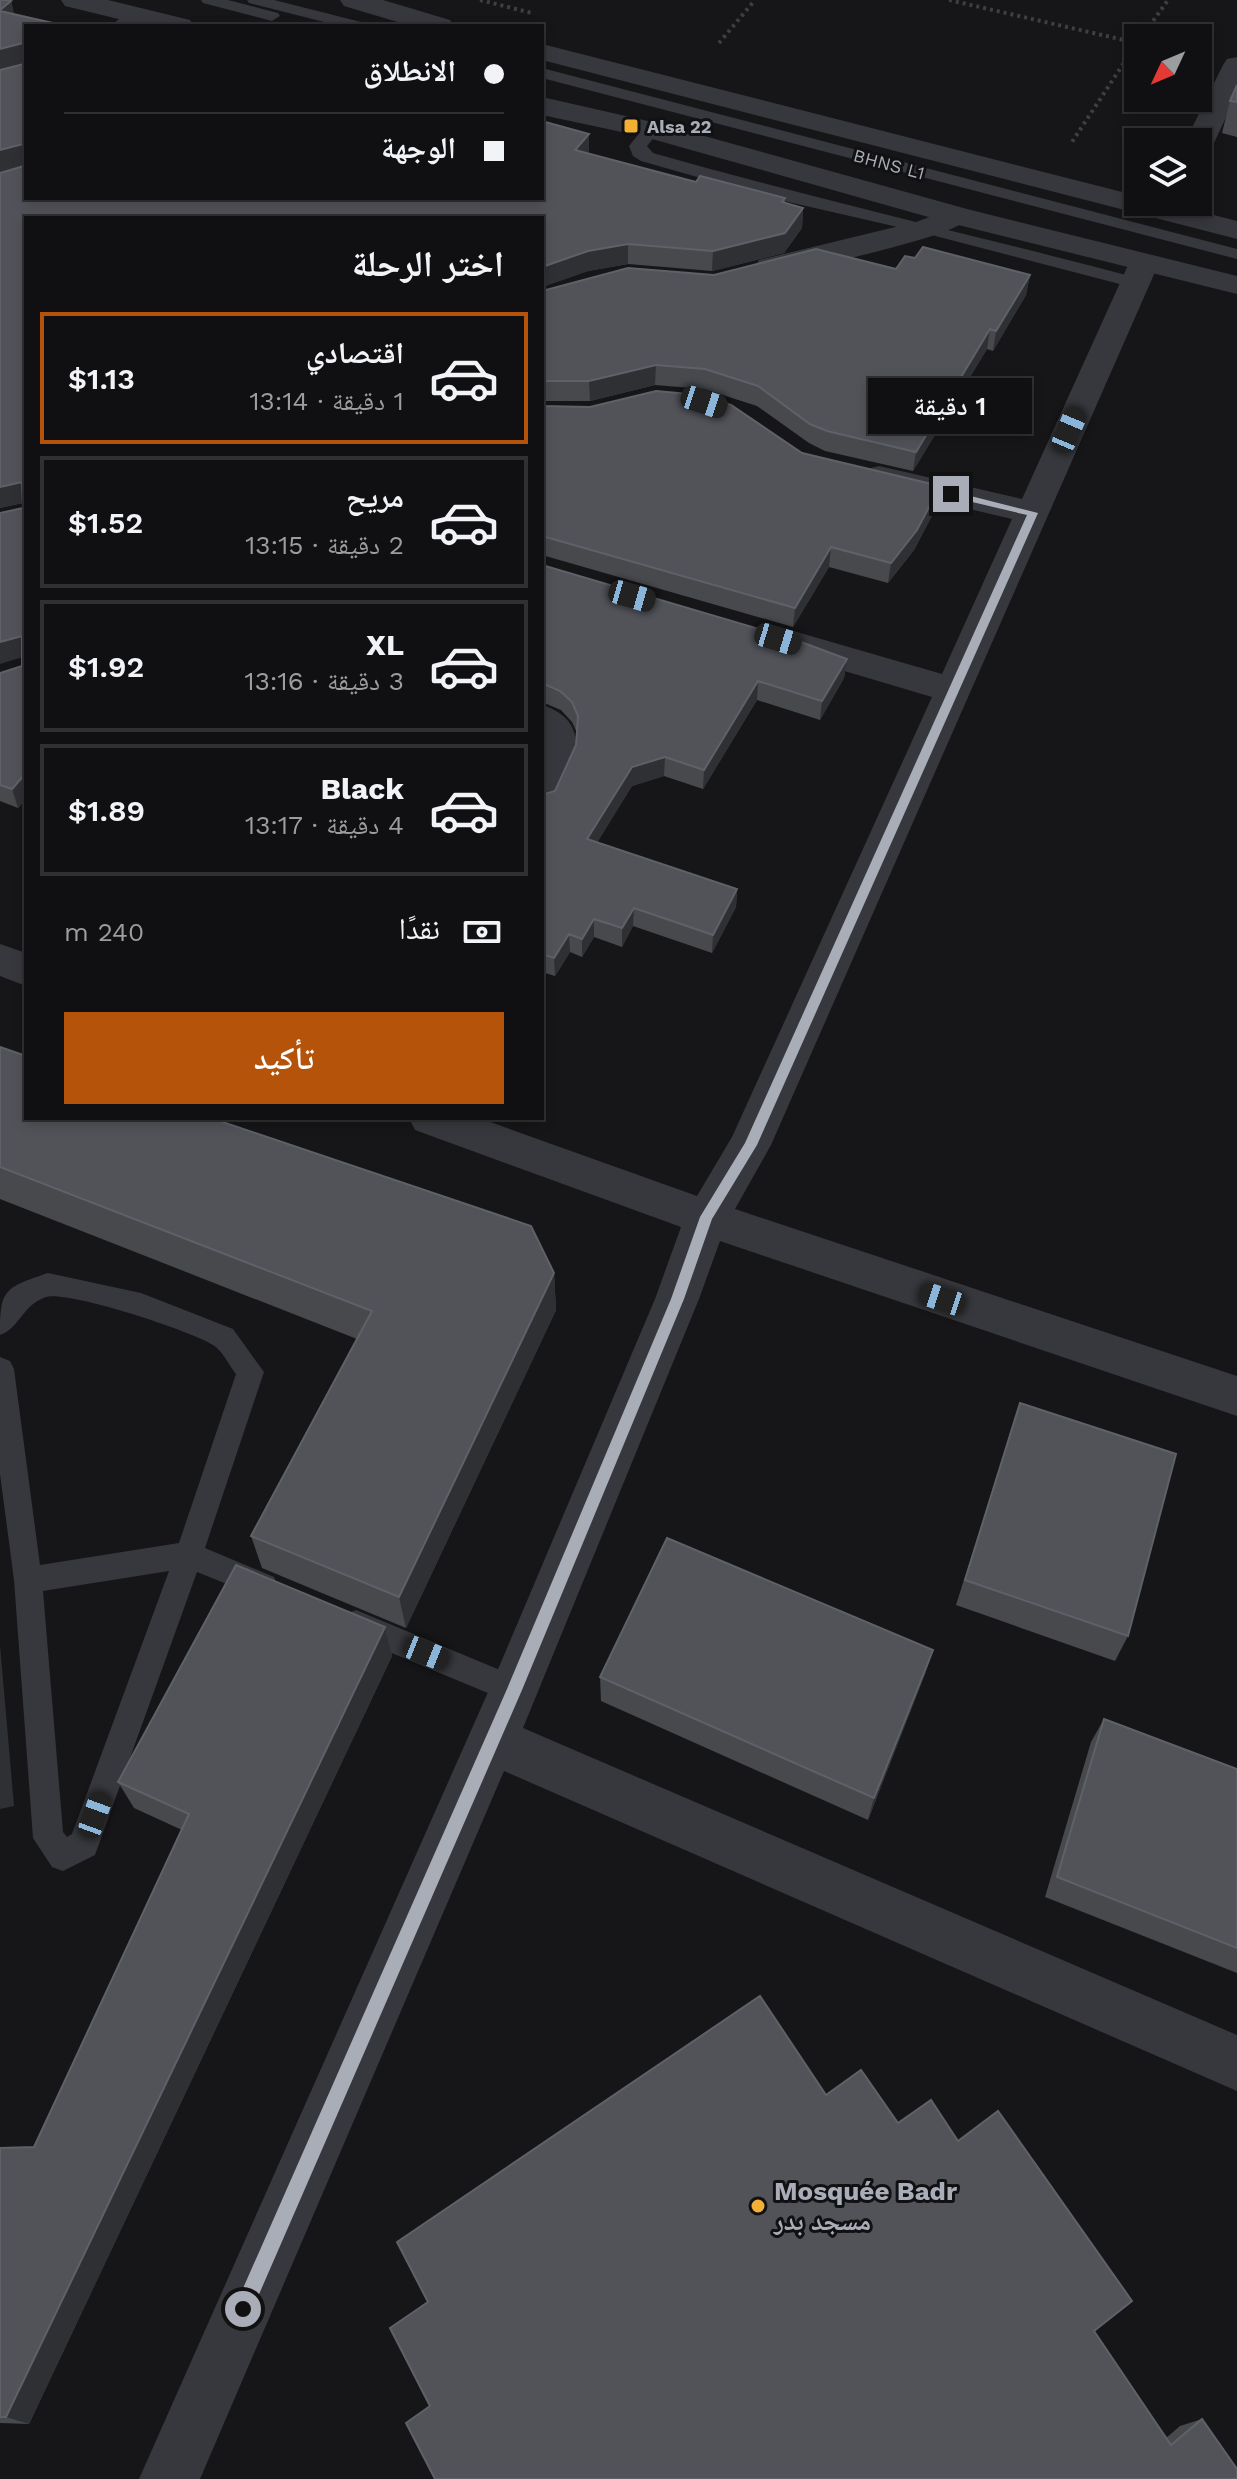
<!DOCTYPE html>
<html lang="ar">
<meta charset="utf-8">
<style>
body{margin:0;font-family:"Work Sans","Noto Naskh Arabic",sans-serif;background:#19191b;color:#f1f3f6;direction:rtl;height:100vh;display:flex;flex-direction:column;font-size:30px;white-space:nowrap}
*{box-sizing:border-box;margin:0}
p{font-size:26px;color:#9c9d9f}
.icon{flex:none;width:44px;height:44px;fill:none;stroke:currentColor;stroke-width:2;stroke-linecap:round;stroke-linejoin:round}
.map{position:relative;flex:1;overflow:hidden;direction:ltr}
.panel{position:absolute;left:24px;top:216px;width:520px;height:904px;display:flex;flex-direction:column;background:#101012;border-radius:0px;box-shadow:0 4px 12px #0003,0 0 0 2px #303032;direction:rtl}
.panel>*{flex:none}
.top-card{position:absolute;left:24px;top:24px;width:520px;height:176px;border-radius:0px;box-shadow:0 4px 12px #0003,0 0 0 2px #303032;direction:rtl;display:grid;align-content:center;height:176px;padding:0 40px;background:#101012}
.needle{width:52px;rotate:226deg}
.tools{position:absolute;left:1124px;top:24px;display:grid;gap:16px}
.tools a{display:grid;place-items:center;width:88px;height:88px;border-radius:0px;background:#101012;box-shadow:0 4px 12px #0003,0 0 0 2px #303032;font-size:40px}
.end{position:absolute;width:36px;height:36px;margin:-18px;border:10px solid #a8adb8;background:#111;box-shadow:0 0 0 4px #111}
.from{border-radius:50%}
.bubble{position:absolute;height:56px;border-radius:0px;background:#101012;box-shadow:0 4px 12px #0003,0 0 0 2px #303032;font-size:26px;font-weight:600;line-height:56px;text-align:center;direction:rtl}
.car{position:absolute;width:24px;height:48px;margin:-24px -12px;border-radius:10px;box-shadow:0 0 6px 2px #0007;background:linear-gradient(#222 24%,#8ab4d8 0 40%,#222 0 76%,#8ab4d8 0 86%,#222 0)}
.top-card b{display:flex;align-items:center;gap:28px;height:76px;font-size:30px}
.top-card b+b{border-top:2px solid #303032}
.top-card i{width:20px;height:20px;background:#f1f3f6}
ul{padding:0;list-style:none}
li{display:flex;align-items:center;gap:24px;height:132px;margin:0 16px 12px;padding:0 24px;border:4px solid #303032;border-radius:0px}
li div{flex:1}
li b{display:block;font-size:30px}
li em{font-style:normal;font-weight:600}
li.on{border-color:#b45309}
li>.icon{width:72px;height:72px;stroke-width:1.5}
h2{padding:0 40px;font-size:36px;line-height:96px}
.pay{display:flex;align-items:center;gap:20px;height:88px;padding:0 40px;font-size:30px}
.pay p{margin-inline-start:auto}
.action{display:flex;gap:16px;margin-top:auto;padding:16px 40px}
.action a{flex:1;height:92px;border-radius:0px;background:#b45309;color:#fff;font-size:32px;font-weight:600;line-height:92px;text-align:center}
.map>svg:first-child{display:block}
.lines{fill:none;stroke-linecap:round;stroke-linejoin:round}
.path{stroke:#3d3f44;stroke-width:4;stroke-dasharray:3 4;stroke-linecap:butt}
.service{fill:#37383d;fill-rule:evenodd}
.minor{fill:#37383d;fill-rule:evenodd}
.tertiary{fill:#37383d;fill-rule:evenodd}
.wall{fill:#47494d}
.shaded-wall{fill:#2f3033}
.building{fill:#525359;stroke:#5f6168;stroke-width:2}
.route{fill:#a8adb8}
.poi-dot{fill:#f2b134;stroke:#111113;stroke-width:3}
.labels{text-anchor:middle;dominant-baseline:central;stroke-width:6;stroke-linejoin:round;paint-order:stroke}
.far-poi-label{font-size:18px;font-weight:bold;fill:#a8adb8;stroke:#111113;text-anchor:start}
.far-street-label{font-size:18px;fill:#a8adb8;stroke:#111113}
.near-poi-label{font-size:26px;font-weight:bold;fill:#a8adb8;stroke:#111113;text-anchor:start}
</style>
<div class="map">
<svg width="1237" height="2479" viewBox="0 0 1237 2479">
<rect width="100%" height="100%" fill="#161618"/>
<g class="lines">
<g class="path">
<path d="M480 0 532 13"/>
<path d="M949 0 1137 43 1070 145"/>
<path d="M1141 38 1168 0"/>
<path d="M719 43 755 0"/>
</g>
<g class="service">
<path d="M201 0H228L278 13 280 16 272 21 203 3Z"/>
<path d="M247 0H274L365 23 367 26H340L249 3Z"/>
<path d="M542 68 1237 249V259L542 78Z"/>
<path d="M651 125 660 130 647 146 653 153C815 199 979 236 1141 279L1144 283 1135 288 924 233 771 198 641 161 633 156 629 146 645 126Z"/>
<path d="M48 1273 141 1293 233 1329 264 1372 205 1548 274 1577 278 1586 274 1595 264 1599 197 1572 95 1855 63 1871 52 1867 33 1838 14 1580 0 1474V1357L10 1361 14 1369 40 1565 179 1543 236 1374C229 1365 222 1350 213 1345 192 1331 67 1290 46 1297 22 1305 20 1328 0 1335 0 1289 4 1288 48 1273ZM169 1571 72 1834 67 1837 63 1832 43 1591Z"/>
<path d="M356 1610 524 1680 529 1690 524 1700 514 1704 346 1634 341 1624 346 1614Z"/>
</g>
<g class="minor">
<path d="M138 9 148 11 152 17 143 26H111L128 11Z"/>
<path d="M1237 57V94L1213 145 1208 151 1198 154V142H1185L1223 65 1227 59Z"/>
<path d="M957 207 968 210 972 216C957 238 804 268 770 276L759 274 755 267 759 260 916 222Z"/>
<path d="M1144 254 1155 256 1159 263 771 1145 735 1209 1237 1376V1416L720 1241 699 1299 523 1728 1237 2035V2091L504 1771 200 2479H139L493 1681 655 1299 681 1227 415 1130 409 1118H479L697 1196 732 1137 932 697 777 651 772 642 777 633 790 630 942 674 1012 519 867 485 862 477 867 469 879 466 1022 499 1129 263 1133 256Z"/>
<path d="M542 705C595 721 576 772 555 807L542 811Z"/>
<path d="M0 944 26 953V986L0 976Z"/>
</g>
<g class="tertiary">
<path d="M61 0H108L190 20 194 26H147L65 6Z"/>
<path d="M340 0H383L450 20 454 26H411L344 6Z"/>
<path d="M542 44 1138 196V202H1163L1237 221V239L542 60Z"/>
<path d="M542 97 661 124 967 209 1237 276V294L946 222 645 137 542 115Z"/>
</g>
</g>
<g class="wall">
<path d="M11 1 14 14 122 201 155 200 154 198H346L342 201H358L589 154 696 182 785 198V203L803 208 802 228 784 253 712 271 628 264 588 271 542 287V218H26V799L18 808 0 801V673L22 666 23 503 0 508V173L24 166V165L0 172Z"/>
<path d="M1237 85V137L1222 133 1230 101Z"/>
<path d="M915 258 1030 275 1026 295 993 351 987 349 913 471 825 451 809 443 757 406 704 389 655 385 590 401H542V291L714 275 896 269Z"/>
<path d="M542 406 802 453 940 486 937 506 914 550 888 583 829 567 793 627 542 555Z"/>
<path d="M542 565 847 659 844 678 820 720 757 700 703 789 664 776 632 786 597 842 737 889 736 907 712 953 633 926 622 947 594 937 582 957 570 952 555 976 542 972V795L555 791 576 745 577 733 572 722 561 710 542 702Z"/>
<path d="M0 1047 554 1273 556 1310 406 1628 262 1568 251 1536 357 1339 0 1199Z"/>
<path d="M1011 1431 1128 1636 1115 1661 956 1605Z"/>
<path d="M385 1627 392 1656 29 2424 0 2423V2148L34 2147 182 1830 134 1808 118 1782Z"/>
<path d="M933 1650 925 1674 868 1820 601 1701 600 1677Z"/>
<path d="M1104 1719 1237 1769V1973L1045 1897 1091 1742Z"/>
<path d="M826 2095 898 2123 958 2141 1094 2331 1166 2438 1180 2426 1202 2419 1237 2469 430 2406Z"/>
</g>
<g class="shaded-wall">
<path d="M11 1 15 20 4 30 0 10Z"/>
<path d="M23 43 26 63 0 70V49Z"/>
<path d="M589 134V153L575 150Z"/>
<path d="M23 144 26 164 0 172V150Z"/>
<path d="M321 198H346L323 218Z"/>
<path d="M803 208 802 228 784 253 712 271 713 251Z"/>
<path d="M628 244V264L588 271 542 287V267L588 251Z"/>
<path d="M1030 275 1026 295 993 351 996 331Z"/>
<path d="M990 329 987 349 913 471 916 452Z"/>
<path d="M656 365 655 385 590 401 589 381Z"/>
<path d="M22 482 26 502 0 508V487Z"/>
<path d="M940 486 937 506 914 550 888 583 891 563Z"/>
<path d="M831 547 829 567 793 627 795 608Z"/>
<path d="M22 636 26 656 0 664V642Z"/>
<path d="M847 659 844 678 820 720 822 701Z"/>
<path d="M758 681 757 700 703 789 704 770Z"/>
<path d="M665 757 664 776 632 786 588 858 587 839 632 767Z"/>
<path d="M26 773V799L18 808 12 789Z"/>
<path d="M737 889 736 907 712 953 713 935Z"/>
<path d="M634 908 633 926 622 947V928Z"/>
<path d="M594 919V937L582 957V939Z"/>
<path d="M569 934 570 952 555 976 554 958Z"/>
<path d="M554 1273 556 1310 406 1628 399 1597Z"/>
<path d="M385 1627 392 1656 29 2424 6 2417Z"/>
<path d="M0 1645 14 1806 0 1809Z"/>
<path d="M933 1650 925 1674 868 1820 874 1798Z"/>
</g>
<g class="building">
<path d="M0 0H7L11 1 0 10Z"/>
<path d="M0 11 66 26H26V198H121L122 201 157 200 156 198H321L324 201H358L363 198H542V121L589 134 575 150 696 182 700 176 785 198 782 202 803 208 785 233 713 251 628 244 588 251 542 267V218H26V773L12 789 0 785V673L22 666V636L0 642V513L23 508 22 482 0 487V173L24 166 23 144 0 150V70L24 64 23 43 0 49Z"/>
<path d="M1237 85V102L1230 101Z"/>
<path d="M923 247 1030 275 996 331 990 329 916 452 827 431 810 424 758 386 705 369 656 365 589 381H542V291L628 268 714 275 816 249 896 269 905 256 915 258Z"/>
<path d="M656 391 700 395 731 405 802 453 940 486 917 530 891 563 831 547 795 608 542 536V406L590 407Z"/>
<path d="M542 565 793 639 847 659 822 701 758 681 704 770 665 757 632 767 587 839 737 889 713 935 634 908 622 928 594 919 582 939 569 934 554 958 542 954V795L555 791 576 745 578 716 572 702 560 691 542 683V621L545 616 542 615V610L544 607H542Z"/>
<path d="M0 1047 26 1056V1118H211L531 1226 554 1273 399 1597 251 1536 372 1311 0 1167Z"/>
<path d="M1020 1403 1176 1454 1128 1636 965 1580Z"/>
<path d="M667 1538 933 1650 874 1798 600 1677Z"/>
<path d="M236 1565 385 1627 6 2417H0V2148L34 2147 189 1814 118 1782Z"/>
<path d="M1104 1719 1237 1769V1948L1057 1877Z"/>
<path d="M760 1996 826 2095 861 2070 898 2123 931 2100 958 2141 998 2111 1132 2301 1094 2331 1171 2445 1202 2419 1237 2469V2479H435L406 2423 430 2406 390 2328 428 2302 397 2242Z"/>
</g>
<path class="route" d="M951 491 1038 513 757 1145 712 1219 684 1299 522 1690 250 2315 243 2317 237 2315 235 2309 237 2302 507 1689 671 1299 700 1217 745 1143 1027 515 947 496V492Z"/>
<g class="poi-dot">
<rect x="623" y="118" width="16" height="16" rx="4"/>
<circle cx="758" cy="2206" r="8"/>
</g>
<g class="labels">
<g class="far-poi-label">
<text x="647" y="126">Alsa 22</text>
</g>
<g class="far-street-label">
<text transform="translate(889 164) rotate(15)">BHNS L1</text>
</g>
<g class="near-poi-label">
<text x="774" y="2191">Mosquée Badr<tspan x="774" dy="30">مسجد بدر</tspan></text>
</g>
</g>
</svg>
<div class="tools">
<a><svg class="needle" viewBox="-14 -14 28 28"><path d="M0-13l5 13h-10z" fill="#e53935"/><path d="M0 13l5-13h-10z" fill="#9c9d9f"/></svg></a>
<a><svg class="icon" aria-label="layers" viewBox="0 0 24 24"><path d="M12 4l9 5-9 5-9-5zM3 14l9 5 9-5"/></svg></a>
</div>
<i class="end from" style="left:243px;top:2309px"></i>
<i class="end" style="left:951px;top:494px"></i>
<div class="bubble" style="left:868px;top:378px;width:164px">1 دقيقة</div>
<i class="car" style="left:704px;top:402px;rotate:108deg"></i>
<i class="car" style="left:1069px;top:430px;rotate:23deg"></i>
<i class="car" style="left:632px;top:596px;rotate:106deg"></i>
<i class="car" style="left:778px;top:639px;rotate:107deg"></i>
<i class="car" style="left:942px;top:1299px;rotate:288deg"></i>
<i class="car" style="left:426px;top:1653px;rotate:112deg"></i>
<i class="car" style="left:95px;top:1815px;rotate:20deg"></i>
<div class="top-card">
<b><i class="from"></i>الانطلاق</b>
<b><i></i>الوجهة</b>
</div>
<section class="panel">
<h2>اختر الرحلة</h2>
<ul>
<li class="on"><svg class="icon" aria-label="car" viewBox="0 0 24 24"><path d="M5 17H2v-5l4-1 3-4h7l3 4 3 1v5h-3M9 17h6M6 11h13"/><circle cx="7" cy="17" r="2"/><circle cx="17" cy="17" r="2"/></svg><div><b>اقتصادي</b><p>1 دقيقة · 13:14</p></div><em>$1.13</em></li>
<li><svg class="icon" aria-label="car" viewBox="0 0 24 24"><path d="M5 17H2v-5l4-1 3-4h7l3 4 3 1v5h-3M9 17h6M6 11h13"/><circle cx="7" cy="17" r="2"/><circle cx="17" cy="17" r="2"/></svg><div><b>مريح</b><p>2 دقيقة · 13:15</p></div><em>$1.52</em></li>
<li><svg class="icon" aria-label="car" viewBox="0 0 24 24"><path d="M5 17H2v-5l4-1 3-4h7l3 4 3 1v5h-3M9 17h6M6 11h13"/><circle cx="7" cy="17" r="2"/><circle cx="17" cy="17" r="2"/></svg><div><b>XL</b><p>3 دقيقة · 13:16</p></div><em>$1.92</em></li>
<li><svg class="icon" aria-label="car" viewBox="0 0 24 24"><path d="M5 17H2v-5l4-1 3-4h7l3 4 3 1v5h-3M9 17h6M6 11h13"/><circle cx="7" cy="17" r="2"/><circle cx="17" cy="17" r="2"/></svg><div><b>Black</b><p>4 دقيقة · 13:17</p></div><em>$1.89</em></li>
</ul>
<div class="pay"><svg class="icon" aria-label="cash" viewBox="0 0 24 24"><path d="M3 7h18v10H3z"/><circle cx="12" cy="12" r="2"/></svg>نقدًا<p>240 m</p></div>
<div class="action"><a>تأكيد</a></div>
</section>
</div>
